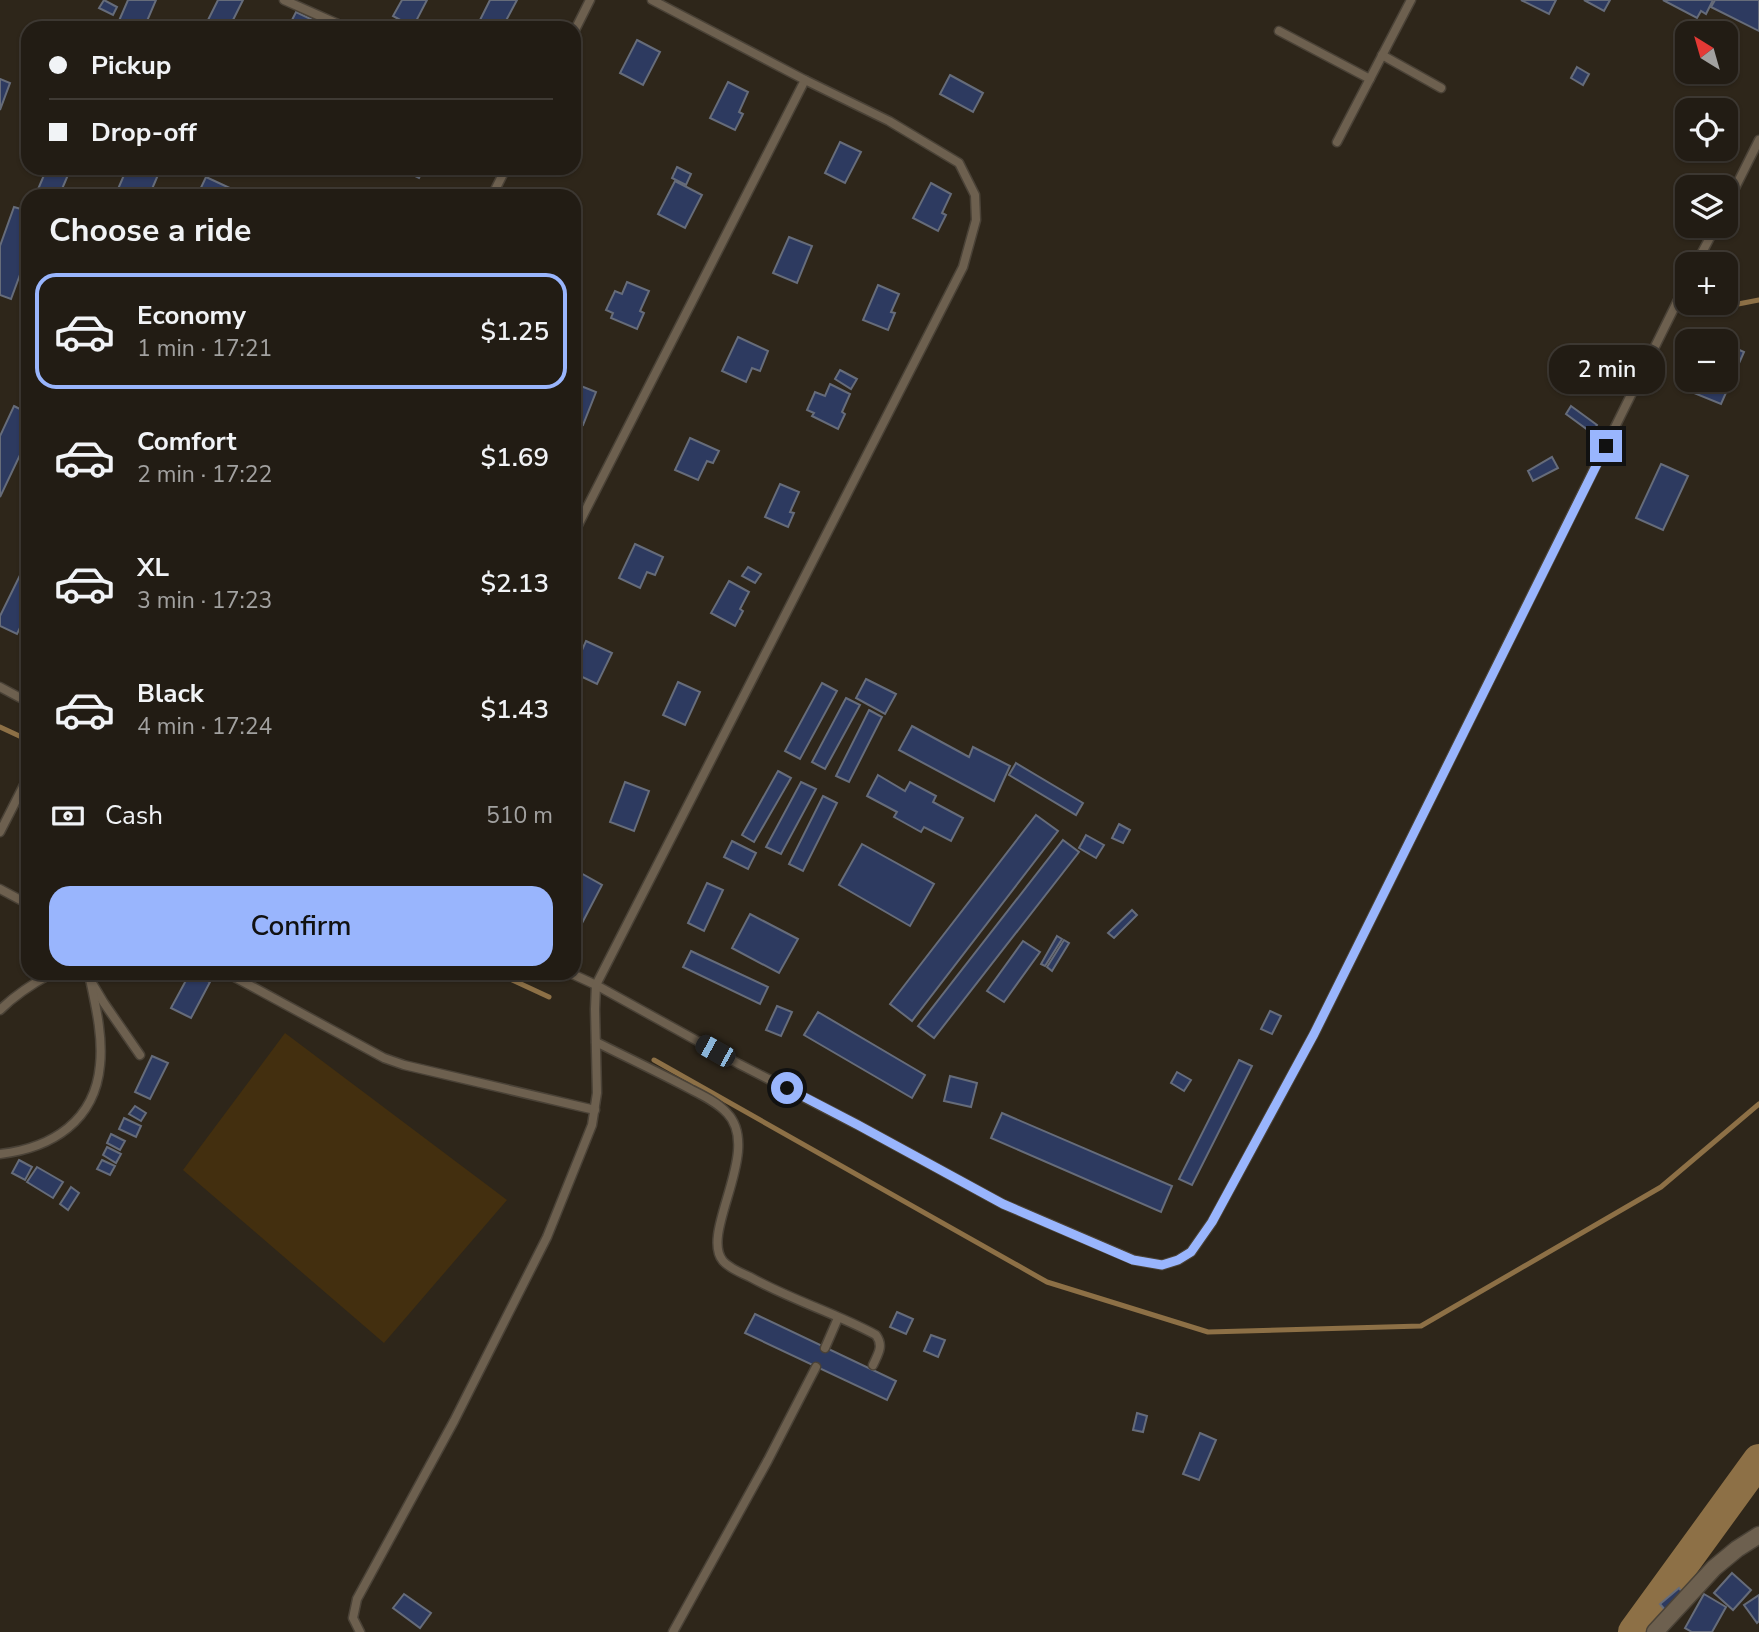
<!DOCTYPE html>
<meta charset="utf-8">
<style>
body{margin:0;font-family:"Nunito Sans",sans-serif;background:#2e2922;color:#f1f3f6;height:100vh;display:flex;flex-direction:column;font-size:26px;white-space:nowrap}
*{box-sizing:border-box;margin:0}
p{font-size:23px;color:#a2a1a0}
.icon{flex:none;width:38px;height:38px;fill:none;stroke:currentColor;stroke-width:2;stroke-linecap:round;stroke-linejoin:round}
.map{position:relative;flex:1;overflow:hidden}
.panel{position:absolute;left:21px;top:189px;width:560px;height:791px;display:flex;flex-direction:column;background:#221c14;border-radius:21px;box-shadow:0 2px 5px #0004,0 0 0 2px #3f3a34}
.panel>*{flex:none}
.hud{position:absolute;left:21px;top:21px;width:560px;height:154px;border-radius:21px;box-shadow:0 2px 5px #0004,0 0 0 2px #3f3a34;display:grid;align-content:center;height:154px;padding:0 28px;background:#221c14}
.needle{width:46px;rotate:323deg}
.buttons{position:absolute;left:1675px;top:21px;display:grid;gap:14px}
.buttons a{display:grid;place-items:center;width:63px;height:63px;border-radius:14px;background:#221c14;box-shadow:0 2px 5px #0004,0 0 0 2px #3f3a34;font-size:35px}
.end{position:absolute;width:32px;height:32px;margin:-16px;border:9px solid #99b5fd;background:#111;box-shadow:0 0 0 4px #111}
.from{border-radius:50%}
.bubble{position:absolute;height:49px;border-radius:21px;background:#221c14;box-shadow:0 2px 5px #0004,0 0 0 2px #3f3a34;font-size:23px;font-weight:600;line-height:49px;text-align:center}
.car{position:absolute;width:21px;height:42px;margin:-21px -10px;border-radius:9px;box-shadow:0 0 5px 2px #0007;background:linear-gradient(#222 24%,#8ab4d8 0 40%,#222 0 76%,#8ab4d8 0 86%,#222 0)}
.hud b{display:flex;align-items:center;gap:24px;height:66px;font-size:26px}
.hud b+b{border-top:2px solid #3f3a34}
.hud i{width:18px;height:18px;background:#f1f3f6}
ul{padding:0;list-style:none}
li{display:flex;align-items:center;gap:21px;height:116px;margin:0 14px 10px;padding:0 14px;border:4px solid transparent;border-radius:21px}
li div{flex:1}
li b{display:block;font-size:26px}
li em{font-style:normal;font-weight:600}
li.current{border-color:#99b5fd}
li>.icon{width:63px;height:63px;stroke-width:1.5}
h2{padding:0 28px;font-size:32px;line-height:84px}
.pay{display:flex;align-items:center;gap:18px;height:77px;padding:0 28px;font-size:26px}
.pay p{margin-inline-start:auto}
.action{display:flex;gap:14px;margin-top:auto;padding:14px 28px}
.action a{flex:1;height:80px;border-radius:21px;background:#99b5fd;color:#111;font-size:28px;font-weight:600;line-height:80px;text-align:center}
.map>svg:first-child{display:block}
.green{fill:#432f0f}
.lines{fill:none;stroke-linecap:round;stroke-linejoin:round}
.stream{stroke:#8d7046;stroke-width:5}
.river{stroke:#8d7046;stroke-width:32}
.building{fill:#2d3a60;stroke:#666c7a;stroke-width:2}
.lane-casing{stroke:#4a4237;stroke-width:11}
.street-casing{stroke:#4a4237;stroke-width:19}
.lane{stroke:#6d604f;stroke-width:8}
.street{stroke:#6d604f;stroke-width:16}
.route{stroke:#99b5fd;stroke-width:9}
</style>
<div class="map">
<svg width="1759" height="1632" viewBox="0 0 1759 1632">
<rect width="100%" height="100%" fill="#2e261a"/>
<path class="green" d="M285 1033 507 1200 384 1343 183 1170Z"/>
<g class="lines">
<g class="stream">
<path d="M1733 305 1759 300"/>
<path d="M0 727 28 740"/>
<path d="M497 973 549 997"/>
<path d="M654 1060 1047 1282 1208 1332 1421 1326 1661 1187 1759 1104"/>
</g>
<path class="river" d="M1634 1632 1759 1460"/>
</g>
<g class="building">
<path d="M104 0 117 7 113 15 99 8Z"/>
<path d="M128 0H156L144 28H130L118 23Z"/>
<path d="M218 0H243L229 28H204Z"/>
<path d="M402 0H427L413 27 393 16Z"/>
<path d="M490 0H517L502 28H476Z"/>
<path d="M1521 0H1556L1549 14Z"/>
<path d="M1584 0H1610L1604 11Z"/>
<path d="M1663 0H1713L1706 14 1701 11 1697 18Z"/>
<path d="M1715 0H1759V31L1711 7Z"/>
<path d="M296 12 319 23 316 28H288Z"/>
<path d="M637 40 660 52 643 85 620 73Z"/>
<path d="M1577 67 1589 74 1583 85 1571 78Z"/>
<path d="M950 75 983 93 973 112 940 94Z"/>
<path d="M0 79 10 83 0 110Z"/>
<path d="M728 82 748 92 739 112 743 114 735 130 710 118Z"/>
<path d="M840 142 861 152 845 183 825 173Z"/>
<path d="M677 167 691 174 686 185 672 178Z"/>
<path d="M47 168H71L59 196H41L36 194Z"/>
<path d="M127 168H161L149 196H115Z"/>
<path d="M399 168H424L419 178Z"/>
<path d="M206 177 232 189 229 196H197Z"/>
<path d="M675 181 702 195 685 228 658 214Z"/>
<path d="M931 183 951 194 942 213 946 215 938 231 913 218Z"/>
<path d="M14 207 28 211V253L11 299 0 295V246Z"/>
<path d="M789 237 812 246 797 283 773 273Z"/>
<path d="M627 282 649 291 640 311 644 313 637 329 611 318 613 313 606 310 615 291 622 294Z"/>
<path d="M878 285 899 294 891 312 895 313 888 330 863 320Z"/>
<path d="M738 337 768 351 760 371 752 368 746 382 722 371Z"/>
<path d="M1726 344 1744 352 1721 404 1694 393 1700 380H1726Z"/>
<path d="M840 370 857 379 851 389 835 379Z"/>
<path d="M576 384 596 392 583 425 574 422V389Z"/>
<path d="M830 384 850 394 842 412 845 414 838 429 812 416 814 413 807 410 815 392 825 396Z"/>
<path d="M14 406 28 413V438L0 497V436Z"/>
<path d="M1571 406 1597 425 1592 433 1566 414Z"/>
<path d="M690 438 719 451 713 463 707 461 698 480 675 470Z"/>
<path d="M1552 457 1558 468 1533 481 1528 471Z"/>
<path d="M1661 464 1688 476 1663 530 1636 518Z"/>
<path d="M780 484 799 492 790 512 794 513 788 527 765 517Z"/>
<path d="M635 544 663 557 655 575 647 572 640 588 619 578Z"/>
<path d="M28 559V611L17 634 0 626V616Z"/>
<path d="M748 567 761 574 755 583 742 576Z"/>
<path d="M729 581 749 592 740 609 743 611 735 626 711 613Z"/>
<path d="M586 641 612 653 597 684 574 673V668Z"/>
<path d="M866 679 896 694 885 714 856 698Z"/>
<path d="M678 682 700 692 685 725 663 715Z"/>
<path d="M822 683 837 691 800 759 785 751Z"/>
<path d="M846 698 860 705 825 769 812 762Z"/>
<path d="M869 710 882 717 849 782 836 776Z"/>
<path d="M912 726 969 757 973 747 1010 766 994 801 899 750Z"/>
<path d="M1016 763 1083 803 1076 815 1009 775Z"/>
<path d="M778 771 791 778 754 842 742 835Z"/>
<path d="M878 775 905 791 910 782 936 796 933 802 963 818 951 841 924 827 921 832 894 817 897 812 867 796Z"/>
<path d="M625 782 649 791 634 831 610 822Z"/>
<path d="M801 782 816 789 781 854 766 847Z"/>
<path d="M823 796 837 803 803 871 789 864Z"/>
<path d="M1036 815 1058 831 912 1021 890 1004Z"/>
<path d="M1119 824 1130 830 1123 843 1112 838Z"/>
<path d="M1086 835 1104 845 1096 858 1079 848Z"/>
<path d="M1063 840 1079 852 934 1038 918 1026Z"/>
<path d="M732 841 756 853 748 869 724 857Z"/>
<path d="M862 844 934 884 910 926 839 885Z"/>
<path d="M579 872 602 885 581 925 574 921V882Z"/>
<path d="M707 883 723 890 704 931 688 923Z"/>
<path d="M1132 910 1137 915 1114 938 1108 933Z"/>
<path d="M750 914 798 939 779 973 732 948Z"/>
<path d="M1057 936 1062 939 1045 966 1041 964Z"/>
<path d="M1064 940 1069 943 1052 971 1047 967Z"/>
<path d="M1023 941 1040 952 1004 1002 987 991Z"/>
<path d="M691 951 768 987 760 1004 683 967Z"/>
<path d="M190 973 210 982 191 1018 171 1008Z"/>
<path d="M777 1006 792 1012 781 1036 766 1030Z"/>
<path d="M1270 1011 1281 1016 1272 1034 1261 1029Z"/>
<path d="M818 1012 925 1075 912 1098 804 1035Z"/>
<path d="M152 1056 168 1063 150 1099 135 1092Z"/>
<path d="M1239 1060 1252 1066 1192 1185 1179 1179Z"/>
<path d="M1177 1072 1191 1080 1184 1091 1171 1083Z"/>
<path d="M950 1076 977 1083 971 1107 944 1101Z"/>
<path d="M135 1106 146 1113 141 1121 129 1114Z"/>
<path d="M1002 1113 1172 1186 1161 1212 991 1138Z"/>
<path d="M124 1118 141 1126 136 1137 119 1129Z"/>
<path d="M111 1134 125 1141 120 1150 107 1143Z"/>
<path d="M107 1147 121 1154 116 1163 103 1155Z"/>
<path d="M19 1160 32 1167 25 1180 12 1173Z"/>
<path d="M102 1160 115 1166 110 1175 97 1169Z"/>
<path d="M37 1167 63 1182 53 1198 27 1182Z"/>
<path d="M71 1187 79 1193 68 1210 60 1204Z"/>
<path d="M897 1312 913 1319 906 1334 890 1327Z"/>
<path d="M755 1314 896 1381 887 1400 745 1333Z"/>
<path d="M931 1335 945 1340 938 1357 924 1351Z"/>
<path d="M1137 1413 1147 1416 1143 1432 1133 1430Z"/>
<path d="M1200 1433 1216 1440 1199 1480 1183 1474Z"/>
<path d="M1732 1573 1751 1590 1733 1610 1714 1593Z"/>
<path d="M1679 1588 1685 1596 1666 1611 1660 1604Z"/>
<path d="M404 1594 431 1613 420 1628 393 1608Z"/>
<path d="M1704 1594 1726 1607 1712 1632H1692L1685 1628Z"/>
<path d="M1759 1595V1621L1757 1623 1744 1605Z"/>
</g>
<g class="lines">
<defs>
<g id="lane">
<path d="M284 0 347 28"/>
<path d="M1279 31 1370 79"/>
<path d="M574 32 590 0"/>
<path d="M1382 55 1441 88"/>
<path d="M1337 142 1411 0"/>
<path d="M492 196 506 168"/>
<path d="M1726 206 1759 140"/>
<path d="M1696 264 1716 226"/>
<path d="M574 533 805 80"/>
<path d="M0 687 28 702"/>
<path d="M0 832 27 779"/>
<path d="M0 889 28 904"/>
<path d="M86 973 104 1003 140 1055"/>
<path d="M227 973 384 1058 404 1065 595 1110"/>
<path d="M570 973 596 985 739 1064 858 1125 1003 1204 1134 1260 1162 1265 1178 1260 1191 1252 1212 1222 1314 1034 1687 282"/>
<path d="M0 1010C16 994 32 984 52 973"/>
<path d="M596 1042C628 1058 660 1073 692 1090 704 1096 718 1103 727 1113 763 1150 699 1233 723 1261 729 1268 741 1273 750 1277 791 1300 836 1313 876 1335 884 1346 878 1354 873 1365"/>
<path d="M0 1154C52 1148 95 1121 100 1065 103 1037 96 1007 90 979"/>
<path d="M825 1348 838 1318"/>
<path d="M360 1632 353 1618 357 1599 454 1421 547 1237 582 1150 592 1125 597 1093 595 1009 596 985 963 267 976 220 975 195 959 163 889 121 805 80 652 0"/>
<path d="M673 1632 768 1460 816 1367"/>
</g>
<path id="street" d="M1655 1632 1714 1568 1737 1549 1759 1535"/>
</defs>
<use href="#lane" class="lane-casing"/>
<use href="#street" class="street-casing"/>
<use href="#lane" class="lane"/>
<use href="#street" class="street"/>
</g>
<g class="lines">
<path class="route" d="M787 1088 858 1125 1003 1204 1133 1260 1162 1265 1178 1260 1191 1252 1212 1222 1314 1034 1606 446"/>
</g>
</svg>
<div class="buttons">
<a><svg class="needle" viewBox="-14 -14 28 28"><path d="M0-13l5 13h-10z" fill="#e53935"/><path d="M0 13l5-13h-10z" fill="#a2a1a0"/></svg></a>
<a><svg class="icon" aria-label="locate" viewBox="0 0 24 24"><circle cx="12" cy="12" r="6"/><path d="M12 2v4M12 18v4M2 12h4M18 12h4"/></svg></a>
<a><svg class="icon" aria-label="layers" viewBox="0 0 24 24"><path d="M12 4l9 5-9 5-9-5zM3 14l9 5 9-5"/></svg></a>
<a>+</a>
<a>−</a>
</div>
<i class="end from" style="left:787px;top:1088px"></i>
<i class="end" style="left:1606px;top:446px"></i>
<div class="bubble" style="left:1549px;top:345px;width:116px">2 min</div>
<i class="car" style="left:715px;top:1051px;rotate:299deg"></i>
<div class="hud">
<b><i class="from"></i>Pickup</b>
<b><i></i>Drop-off</b>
</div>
<section class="panel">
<h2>Choose a ride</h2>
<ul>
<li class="current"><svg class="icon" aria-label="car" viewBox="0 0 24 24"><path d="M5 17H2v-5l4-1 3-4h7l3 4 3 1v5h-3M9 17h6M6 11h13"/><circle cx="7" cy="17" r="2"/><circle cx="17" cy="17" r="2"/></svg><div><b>Economy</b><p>1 min · 17:21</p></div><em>$1.25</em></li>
<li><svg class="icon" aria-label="car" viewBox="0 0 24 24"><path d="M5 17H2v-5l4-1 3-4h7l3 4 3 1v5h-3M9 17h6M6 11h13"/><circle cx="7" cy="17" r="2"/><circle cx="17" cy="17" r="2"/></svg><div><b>Comfort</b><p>2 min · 17:22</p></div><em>$1.69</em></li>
<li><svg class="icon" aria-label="car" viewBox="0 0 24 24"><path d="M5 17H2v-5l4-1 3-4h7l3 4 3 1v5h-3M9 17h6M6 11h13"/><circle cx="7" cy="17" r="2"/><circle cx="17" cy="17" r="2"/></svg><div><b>XL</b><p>3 min · 17:23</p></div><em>$2.13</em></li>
<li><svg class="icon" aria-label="car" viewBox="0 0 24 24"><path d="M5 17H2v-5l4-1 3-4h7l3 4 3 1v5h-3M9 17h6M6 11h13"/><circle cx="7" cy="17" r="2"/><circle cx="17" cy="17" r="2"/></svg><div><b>Black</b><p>4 min · 17:24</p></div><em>$1.43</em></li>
</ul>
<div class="pay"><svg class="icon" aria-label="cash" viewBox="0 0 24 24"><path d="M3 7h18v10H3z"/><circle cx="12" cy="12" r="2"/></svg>Cash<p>510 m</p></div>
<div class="action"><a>Confirm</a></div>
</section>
</div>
